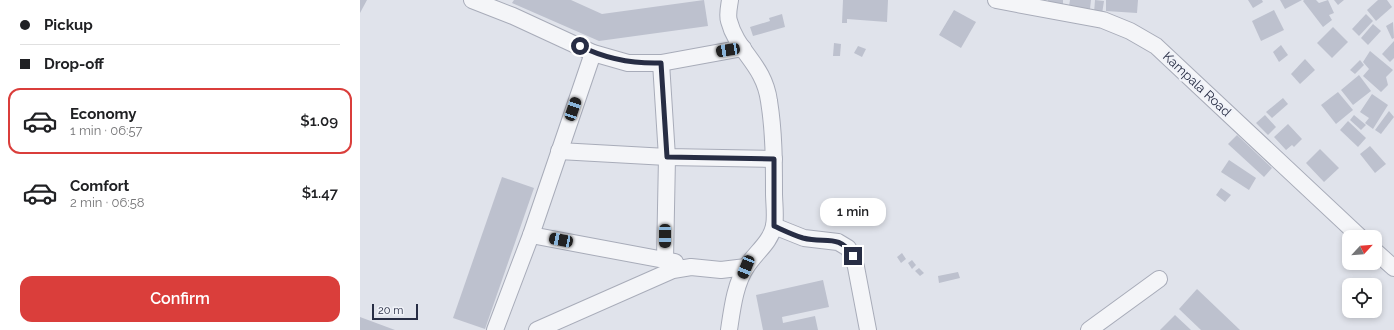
<!DOCTYPE html>
<meta charset="utf-8">
<style>
body{margin:0;font-family:Raleway,sans-serif;background:#f6f6f6;color:#202124;height:100vh;display:flex;flex-direction:column;font-size:15px;white-space:nowrap}
*{box-sizing:border-box;margin:0}
p{font-size:13px;color:#757577}
.icon{flex:none;width:22px;height:22px;fill:none;stroke:currentColor;stroke-width:2;stroke-linecap:round;stroke-linejoin:round}
.map{position:relative;flex:1;overflow:hidden}
.panel{display:flex;flex-direction:column;background:#fff;width:360px}
.panel>*{flex:none}
.hud{display:grid;align-content:center;height:88px;padding:0 20px;background:#fff}
.needle{width:26px;rotate:64deg}
.controls{position:absolute;left:982px;top:230px;display:grid;gap:8px}
.controls a{display:grid;place-items:center;width:40px;height:40px;border-radius:8px;background:#fff;box-shadow:0 2px 6px #0003;font-size:20px}
.scale{position:absolute;left:12px;bottom:10px;width:46px;box-sizing:border-box;padding-left:4px;border:2px solid #272d44;border-top:0;font-size:11px;line-height:14px;white-space:nowrap;color:#272d44;-webkit-text-stroke:3px #f0f2f8;paint-order:stroke}
.end{position:absolute;width:18px;height:18px;margin:-9px;border:5px solid #272d44;background:#fff;box-shadow:0 0 0 2px #fff}
.from{border-radius:50%}
.bubble{position:absolute;height:28px;border-radius:12px;background:#fff;box-shadow:0 2px 6px #0003;font-size:13px;font-weight:600;line-height:28px;text-align:center}
.car{position:absolute;width:12px;height:24px;margin:-12px -6px;border-radius:5px;box-shadow:0 0 3px 1px #0007;background:linear-gradient(#222 24%,#8ab4d8 0 40%,#222 0 76%,#8ab4d8 0 86%,#222 0)}
.hud b{display:flex;align-items:center;gap:14px;height:38px;font-size:15px}
.hud b+b{border-top:1px solid #e0e0e0}
.hud i{width:10px;height:10px;background:#202124}
ul{padding:0;list-style:none}
li{display:flex;align-items:center;gap:12px;height:66px;margin:0 8px 6px;padding:0 12px;border:2px solid transparent;border-radius:12px}
li div{flex:1}
li b{display:block;font-size:15px}
li em{font-style:normal;font-weight:600}
li.current{border-color:#da3e3b}
li>.icon{width:36px;height:36px;stroke-width:1.5}
.action{display:flex;gap:8px;margin-top:auto;padding:8px 20px}
.action a{flex:1;height:46px;border-radius:12px;background:#da3e3b;color:#fff;font-size:16px;font-weight:600;line-height:46px;text-align:center}
main{display:flex;flex:1;min-height:0}
.map>svg:first-child{display:block}
.building{fill:#bdc1ce}
.lines{fill:none;stroke-linecap:round;stroke-linejoin:round}
.minor-casing{stroke:#a8acb9;stroke-width:18}
.minor{stroke:#f4f5f8;stroke-width:16}
.route{stroke:#272d44;stroke-width:5}
.labels{text-anchor:middle;dominant-baseline:central;stroke-width:4;stroke-linejoin:round;paint-order:stroke}
.street-label{font-size:13px;fill:#272d44;stroke:#f0f2f8}
</style>
<main>
<section class="panel">
<div class="hud">
<b><i class="from"></i>Pickup</b>
<b><i></i>Drop-off</b>
</div>
<ul>
<li class="current"><svg class="icon" aria-label="car" viewBox="0 0 24 24"><path d="M5 17H2v-5l4-1 3-4h7l3 4 3 1v5h-3M9 17h6M6 11h13"/><circle cx="7" cy="17" r="2"/><circle cx="17" cy="17" r="2"/></svg><div><b>Economy</b><p>1 min · 06:57</p></div><em>$1.09</em></li>
<li><svg class="icon" aria-label="car" viewBox="0 0 24 24"><path d="M5 17H2v-5l4-1 3-4h7l3 4 3 1v5h-3M9 17h6M6 11h13"/><circle cx="7" cy="17" r="2"/><circle cx="17" cy="17" r="2"/></svg><div><b>Comfort</b><p>2 min · 06:58</p></div><em>$1.47</em></li>
</ul>
<div class="action"><a>Confirm</a></div>
</section>
<div class="map">
<svg width="1034" height="330" viewBox="0 0 1034 330">
<rect width="100%" height="100%" fill="#e0e3eb"/>
<g class="building">
<path d="M0 0H7L0 13Z"/>
<path d="M154 0H211L242 14 344 0 348 26 239 41 152 3Z"/>
<path d="M483 0H528L527 22 487 19V23H482Z"/>
<path d="M688 0H703V4L688 3Z"/>
<path d="M710 0H731L730 9 709 6Z"/>
<path d="M735 0 744 1 742 14 734 13Z"/>
<path d="M746 0H778L777 13 746 11Z"/>
<path d="M888 0H902L903 2 893 8Z"/>
<path d="M920 0H942L925 9Z"/>
<path d="M944 0H956L959 3 968 0 974 13 969 15 972 20 963 27 943 1Z"/>
<path d="M974 0H984L978 5Z"/>
<path d="M1018 0H1027L1032 7 1016 21 1007 10Z"/>
<path d="M594 10 616 22 601 48 579 35Z"/>
<path d="M914 10 924 30 901 41 892 21Z"/>
<path d="M422 14 425 27 393 36 390 27 410 21 409 18Z"/>
<path d="M1006 14 1013 21 999 36 992 29Z"/>
<path d="M1033 22 1034 38 1032 39 1026 26Z"/>
<path d="M1013 24 1021 31 1008 45 1001 38Z"/>
<path d="M973 27 988 42 972 58 957 43Z"/>
<path d="M1034 41V58L1030 62 1022 54Z"/>
<path d="M474 43 481 44 480 56H473Z"/>
<path d="M921 45 928 55 919 62 913 52Z"/>
<path d="M498 46 506 49 502 57 494 53Z"/>
<path d="M1010 51 1033 70 1026 77 1028 85 1021 92 1003 76 1009 69 1003 62Z"/>
<path d="M945 59 955 70 940 84 931 74Z"/>
<path d="M1000 60 1004 65 995 74 990 70Z"/>
<path d="M999 75 1011 91 993 105 981 90Z"/>
<path d="M978 92 993 110 976 124 961 105Z"/>
<path d="M1012 94 1028 105 1013 129 1005 123 1009 118 1000 112Z"/>
<path d="M923 98 928 104 912 118 906 112Z"/>
<path d="M1029 111 1034 117 1021 134 1015 130Z"/>
<path d="M905 115 916 127 908 135 896 123Z"/>
<path d="M994 115 1006 125 1001 130 990 120Z"/>
<path d="M988 121 1006 138 998 147 980 130Z"/>
<path d="M928 124 942 139 934 147 932 145 926 150 914 137Z"/>
<path d="M877 135 912 168 904 177 868 144Z"/>
<path d="M1010 146 1026 164 1015 173 1000 154Z"/>
<path d="M960 149 979 168 964 182 946 163Z"/>
<path d="M869 160 896 178 889 190 861 172Z"/>
<path d="M142 177 174 188 125 329 93 318Z"/>
<path d="M861 188 871 195 865 202 856 195Z"/>
<path d="M542 253 546 259 541 263 537 257Z"/>
<path d="M552 260 556 265 552 269 548 263Z"/>
<path d="M559 268 564 273 560 276 555 271Z"/>
<path d="M598 272 600 278 579 283 578 276Z"/>
<path d="M463 280 469 307 422 317 423 323 455 316 458 330H403L396 295Z"/>
<path d="M837 289 880 330H841L819 309Z"/>
<path d="M815 315 831 330H800Z"/>
<path d="M0 317 35 330H0Z"/>
</g>
<g class="lines">
<defs>
<g id="minor">
<path d="M112 0 153 16 233 53 268 63H301L383 48"/>
<path d="M636 0 743 20 770 31 796 46 1000 237"/>
<path d="M301 63 307 157 305 260"/>
<path d="M199 151 307 157 414 159"/>
<path d="M414 226 444 238 478 242 488 248 493 257 496 267 508 330"/>
<path d="M171 235 315 262"/>
<path d="M1015 251 1034 268"/>
<path d="M135 330 171 235 233 53"/>
<path d="M177 330 313 270 331 267 361 270 386 267"/>
<path d="M369 330C372 310 375 283 387 266 396 252 410 243 414 226 416 216 414 203 414 193 414 162 414 132 409 101 404 64 377 52 369 21 367 15 369 7 370 0"/>
<path d="M729 330 799 279"/>
</g>
</defs>
<use href="#minor" class="minor-casing"/>
<use href="#minor" class="minor"/>
</g>
<g class="lines">
<path class="route" d="M220 46C246 59 271 64 301 63L307 157 414 159V226C423 230 433 235 443 238 465 244 479 233 493 256"/>
</g>
<g class="labels">
<g class="street-label">
<text transform="translate(837 84) rotate(43)">Kampala Road</text>
</g>
</g>
</svg>
<div class="controls">
<a><svg class="needle" viewBox="-14 -14 28 28"><path d="M0-13l5 13h-10z" fill="#e53935"/><path d="M0 13l5-13h-10z" fill="#757577"/></svg></a>
<a><svg class="icon" aria-label="locate" viewBox="0 0 24 24"><circle cx="12" cy="12" r="6"/><path d="M12 2v4M12 18v4M2 12h4M18 12h4"/></svg></a>
</div>
<div class="scale">20 m</div>
<i class="end from" style="left:220px;top:46px"></i>
<i class="end" style="left:493px;top:256px"></i>
<div class="bubble" style="left:460px;top:198px;width:66px">1 min</div>
<i class="car" style="left:368px;top:50px;rotate:261deg"></i>
<i class="car" style="left:213px;top:109px;rotate:19deg"></i>
<i class="car" style="left:305px;top:236px;rotate:180deg"></i>
<i class="car" style="left:201px;top:240px;rotate:281deg"></i>
<i class="car" style="left:386px;top:267px;rotate:202deg"></i>
</div>
</main>
